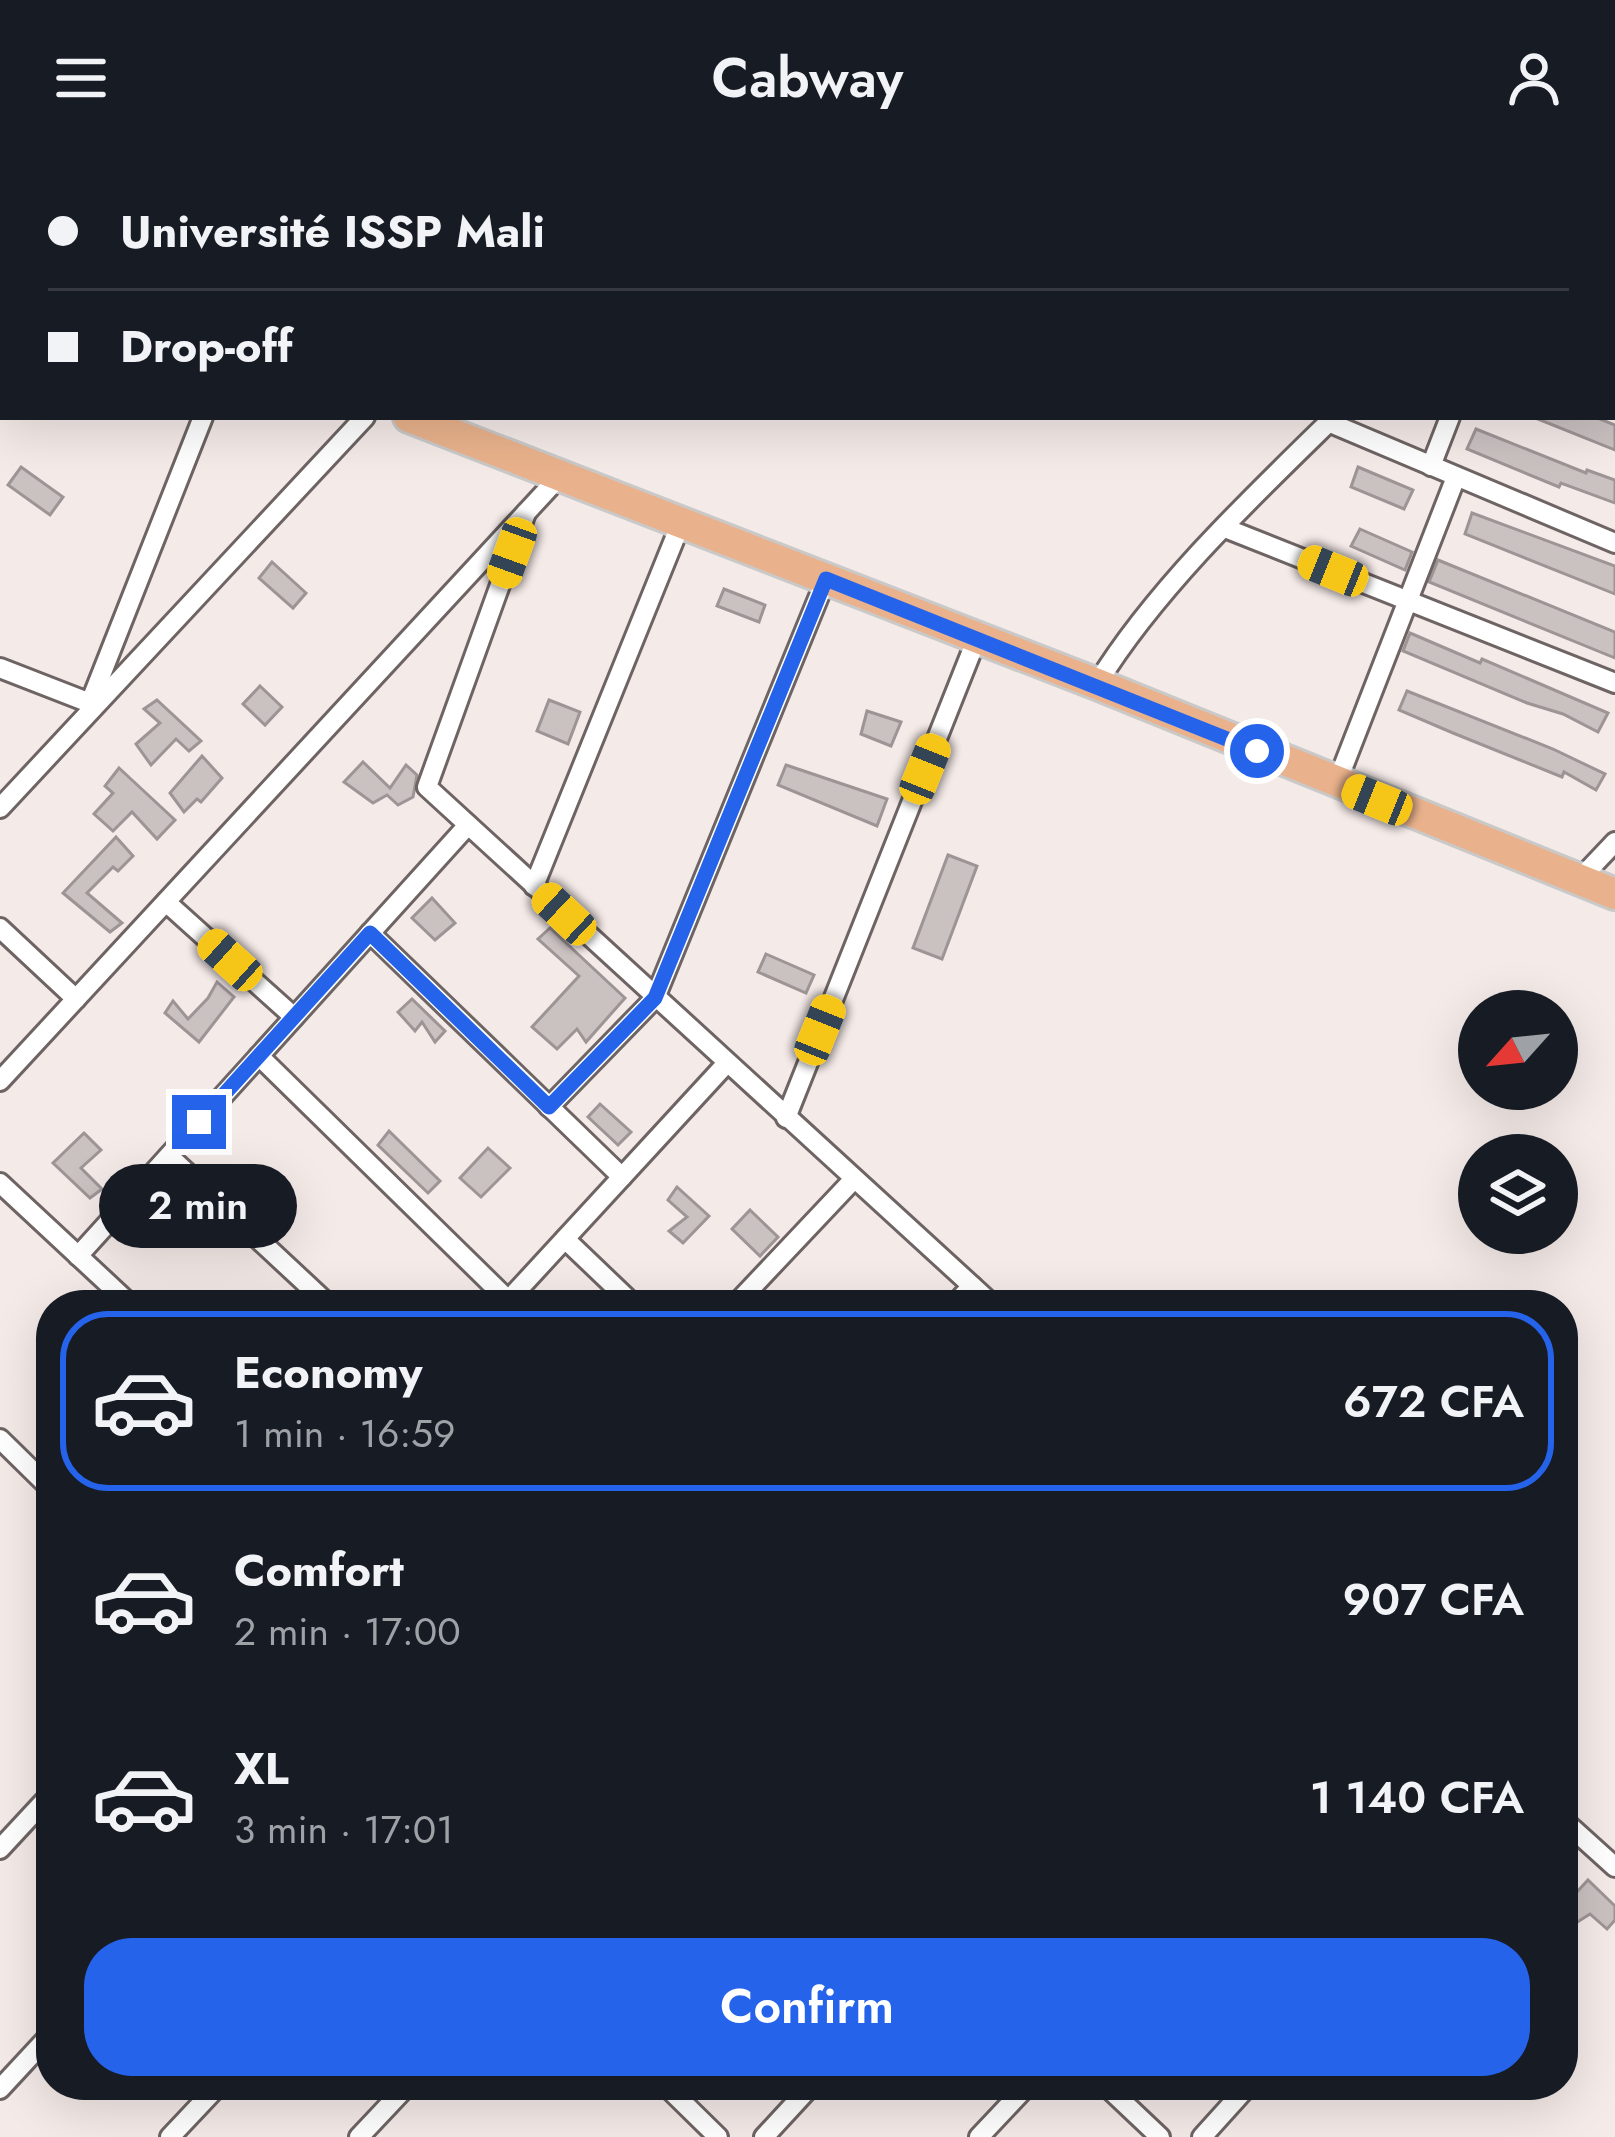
<!DOCTYPE html>
<meta charset="utf-8">
<style>
body{margin:0;font-family:Jost,sans-serif;background:#242831;color:#f1f3f6;height:100vh;display:flex;flex-direction:column;font-size:45px;white-space:nowrap}
*{box-sizing:border-box;margin:0}
p{font-size:39px;color:#9ea1a6}
.icon{flex:none;width:66px;height:66px;fill:none;stroke:currentColor;stroke-width:2;stroke-linecap:round;stroke-linejoin:round}
.map{position:relative;flex:1;overflow:hidden}
.sheet{position:absolute;left:36px;top:1134px;width:1542px;height:810px;display:flex;flex-direction:column;background:#171b24;border-radius:48px;box-shadow:0 12px 48px #0002}
.sheet>*{flex:none}
.guide{position:absolute;left:0px;top:0px;width:1617px;height:264px;box-shadow:0 12px 48px #0002;display:grid;align-content:center;height:264px;padding:0 48px;background:#171b24}
.needle{width:78px;rotate:243deg}
.tools{position:absolute;left:1458px;top:834px;display:grid;gap:24px}
.tools a{display:grid;place-items:center;width:120px;height:120px;border-radius:50%;background:#171b24;box-shadow:0 12px 48px #0002;font-size:60px}
.end{position:absolute;width:54px;height:54px;margin:-27px;border:15px solid #2563eb;background:#fff;box-shadow:0 0 0 6px #fff}
.from{border-radius:50%}
.bubble{position:absolute;height:84px;border-radius:42px;background:#171b24;box-shadow:0 12px 48px #0002;font-size:39px;font-weight:600;line-height:84px;text-align:center}
.car{position:absolute;width:36px;height:72px;margin:-36px -18px;border-radius:15px;box-shadow:0 0 9px 3px #0007;background:linear-gradient(#f5c518 24%,#345 0 40%,#f5c518 0 76%,#345 0 86%,#f5c518 0)}
.guide b{display:flex;align-items:center;gap:42px;height:114px;font-size:45px}
.guide b+b{border-top:3px solid #363941}
.guide i{width:30px;height:30px;background:#f1f3f6}
ul{padding:21px 0 0;list-style:none}
li{display:flex;align-items:center;gap:36px;height:180px;margin:0 24px 18px;padding:0 24px;border:6px solid transparent;border-radius:48px}
li div{flex:1}
li b{display:block;font-size:45px}
li em{font-style:normal;font-weight:600}
li.selected{border-color:#2563eb}
li>.icon{width:108px;height:108px;stroke-width:1.5}
.cta{display:flex;gap:24px;margin-top:auto;padding:24px 48px}
.cta a{flex:1;height:138px;border-radius:48px;background:#2563eb;color:#fff;font-size:48px;font-weight:600;line-height:138px;text-align:center}
header{display:flex;justify-content:space-between;align-items:center;height:156px;padding:0 48px;background:#171b24;font-size:54px;font-weight:600}
.map>svg:first-child{display:block}
.building{fill:#cac1c1;stroke:#9d9495;stroke-width:3}
.lines{fill:none;stroke-linecap:round;stroke-linejoin:round}
.street-casing{stroke:#6d6463;stroke-width:24}
.primary-casing{stroke:#cac9c9;stroke-width:36}
.street{stroke:#fff;stroke-width:18}
.primary{stroke:#e9b28c;stroke-width:30}
.route{stroke:#2563eb;stroke-width:15}
</style>
<header><svg class="icon" aria-label="menu" viewBox="0 0 24 24"><path d="M4 6h16M4 12h16M4 18h16"/></svg>Cabway<svg class="icon" aria-label="person" viewBox="0 0 24 24"><circle cx="12" cy="8" r="4"/><path d="M4 21q1-7 8-7t8 7"/></svg></header>
<div class="map">
<svg width="1615" height="1981" viewBox="0 0 1615 1981">
<rect width="100%" height="100%" fill="#f4eae8"/>
<g class="building">
<path d="M1533 261H1595L1615 269V294Z"/>
<path d="M1476 273 1586 317 1587 314 1615 324V347L1561 327 1559 331 1467 293Z"/>
<path d="M21 311 63 341 50 359 8 329Z"/>
<path d="M1358 311 1413 334 1404 353 1351 331Z"/>
<path d="M1472 357 1615 410V438L1465 378Z"/>
<path d="M1360 373 1412 396 1405 414 1351 390Z"/>
<path d="M1438 404 1615 476V502L1429 426Z"/>
<path d="M272 406 306 437 293 452 259 422Z"/>
<path d="M724 433 765 449 759 466 717 450Z"/>
<path d="M1410 477 1480 507 1482 503 1608 557 1598 576 1563 558 1527 547 1403 495Z"/>
<path d="M260 530 282 551 265 569 243 548Z"/>
<path d="M1407 535 1553 593 1605 618 1596 634 1564 616 1562 621 1453 577 1399 554Z"/>
<path d="M157 544 201 585 189 595 176 583 151 609 136 588 160 567 144 553Z"/>
<path d="M549 544 580 556 568 588 537 575Z"/>
<path d="M867 555 901 566 891 590 861 578Z"/>
<path d="M202 600 222 622 201 646 197 643 184 656 170 637Z"/>
<path d="M363 606 390 632 406 609 417 619 413 641 398 649 387 639 373 647 344 626Z"/>
<path d="M786 609 887 643 877 670 778 629Z"/>
<path d="M119 612 175 664 157 683 132 656 113 675 94 658 113 637 105 630Z"/>
<path d="M116 681 133 700 118 715 113 711 87 737 122 767 110 776 63 737Z"/>
<path d="M948 699 977 710 942 803 913 792Z"/>
<path d="M432 742 455 767 435 784 412 762Z"/>
<path d="M550 772 625 842 586 886 577 873 557 893 532 871 579 820 538 783Z"/>
<path d="M766 798 814 819 806 837 758 816Z"/>
<path d="M217 826 234 841 199 886 165 857 173 845 188 863 208 842Z"/>
<path d="M412 843 445 875 435 886 422 866 415 875 398 856Z"/>
<path d="M600 948 631 976 618 989 588 961Z"/>
<path d="M389 975 440 1025 428 1037 378 989Z"/>
<path d="M84 977 101 994 81 1012 102 1033 90 1042 53 1007Z"/>
<path d="M488 992 510 1012 481 1041 460 1022Z"/>
<path d="M677 1031 709 1060 683 1087 669 1075 687 1061 668 1044Z"/>
<path d="M750 1054 778 1081 760 1100 732 1073Z"/>
<path d="M1588 1724 1615 1750V1764L1607 1773 1590 1758 1563 1775V1751Z"/>
</g>
<g class="lines">
<defs>
<g id="street">
<path d="M0 0 3 4"/>
<path d="M1376 0 1383 3"/>
<path d="M1404 0 1406 3"/>
<path d="M33 3 37 0"/>
<path d="M1584 3 1587 0"/>
<path d="M0 32 3 29"/>
<path d="M1614 87 1615 88"/>
<path d="M1614 225H1615"/>
<path d="M1328 266 1615 387"/>
<path d="M1431 310 1450 261"/>
<path d="M526 357 427 631 993 1149"/>
<path d="M1225 372 1615 527"/>
<path d="M0 512 90 547 203 261"/>
<path d="M1097 528C1155 433 1253 340 1334 261"/>
<path d="M1336 629 1456 321"/>
<path d="M0 652 365 261"/>
<path d="M1579 724 1615 686"/>
<path d="M534 730 681 367"/>
<path d="M166 746 294 861"/>
<path d="M0 772 76 843"/>
<path d="M370 777 622 1021"/>
<path d="M259 900 508 1144"/>
<path d="M0 925 560 320"/>
<path d="M549 951 655 842 826 423"/>
<path d="M786 962 977 482"/>
<path d="M169 1000 329 1149"/>
<path d="M0 1027 131 1149"/>
<path d="M565 1083 634 1149"/>
<path d="M78 1100 468 669"/>
<path d="M504 1149 726 908"/>
<path d="M735 1149 854 1023"/>
<path d="M954 1149 972 1130"/>
<path d="M0 1283 51 1333"/>
<path d="M1563 1664 1615 1711"/>
<path d="M0 1693 51 1638"/>
<path d="M665 1929 718 1981"/>
<path d="M1105 1929 1160 1981"/>
<path d="M0 1933 51 1878"/>
<path d="M170 1981 219 1929"/>
<path d="M359 1981 408 1929"/>
<path d="M764 1981 812 1929"/>
<path d="M979 1981 1028 1929"/>
<path d="M1202 1981 1249 1929"/>
</g>
<g id="primary">
<path d="M0 99 3 100"/>
<path d="M409 261 1097 528 1615 738"/>
</g>
</defs>
<use href="#street" class="street-casing"/>
<use href="#primary" class="primary-casing"/>
<use href="#street" class="street"/>
<use href="#primary" class="primary"/>
</g>
<g class="lines">
<path class="route" d="M199 966 370 777 549 951 655 842 826 423 1257 595"/>
</g>
</svg>
<div class="tools">
<a><svg class="needle" viewBox="-14 -14 28 28"><path d="M0-13l5 13h-10z" fill="#e53935"/><path d="M0 13l5-13h-10z" fill="#9ea1a6"/></svg></a>
<a><svg class="icon" aria-label="layers" viewBox="0 0 24 24"><path d="M12 4l9 5-9 5-9-5zM3 14l9 5 9-5"/></svg></a>
</div>
<i class="end from" style="left:1257px;top:595px"></i>
<i class="end" style="left:199px;top:966px"></i>
<div class="bubble" style="left:99px;top:1008px;width:198px">2 min</div>
<i class="car" style="left:512px;top:397px;rotate:200deg"></i>
<i class="car" style="left:1333px;top:415px;rotate:292deg"></i>
<i class="car" style="left:925px;top:613px;rotate:22deg"></i>
<i class="car" style="left:1377px;top:644px;rotate:292deg"></i>
<i class="car" style="left:564px;top:758px;rotate:313deg"></i>
<i class="car" style="left:230px;top:804px;rotate:312deg"></i>
<i class="car" style="left:820px;top:874px;rotate:22deg"></i>
<div class="guide">
<b><i class="from"></i>Université ISSP Mali</b>
<b><i></i>Drop-off</b>
</div>
<section class="sheet">
<ul>
<li class="selected"><svg class="icon" aria-label="car" viewBox="0 0 24 24"><path d="M5 17H2v-5l4-1 3-4h7l3 4 3 1v5h-3M9 17h6M6 11h13"/><circle cx="7" cy="17" r="2"/><circle cx="17" cy="17" r="2"/></svg><div><b>Economy</b><p>1 min · 16:59</p></div><em>672 CFA</em></li>
<li><svg class="icon" aria-label="car" viewBox="0 0 24 24"><path d="M5 17H2v-5l4-1 3-4h7l3 4 3 1v5h-3M9 17h6M6 11h13"/><circle cx="7" cy="17" r="2"/><circle cx="17" cy="17" r="2"/></svg><div><b>Comfort</b><p>2 min · 17:00</p></div><em>907 CFA</em></li>
<li><svg class="icon" aria-label="car" viewBox="0 0 24 24"><path d="M5 17H2v-5l4-1 3-4h7l3 4 3 1v5h-3M9 17h6M6 11h13"/><circle cx="7" cy="17" r="2"/><circle cx="17" cy="17" r="2"/></svg><div><b>XL</b><p>3 min · 17:01</p></div><em>1 140 CFA</em></li>
</ul>
<div class="cta"><a>Confirm</a></div>
</section>
</div>
